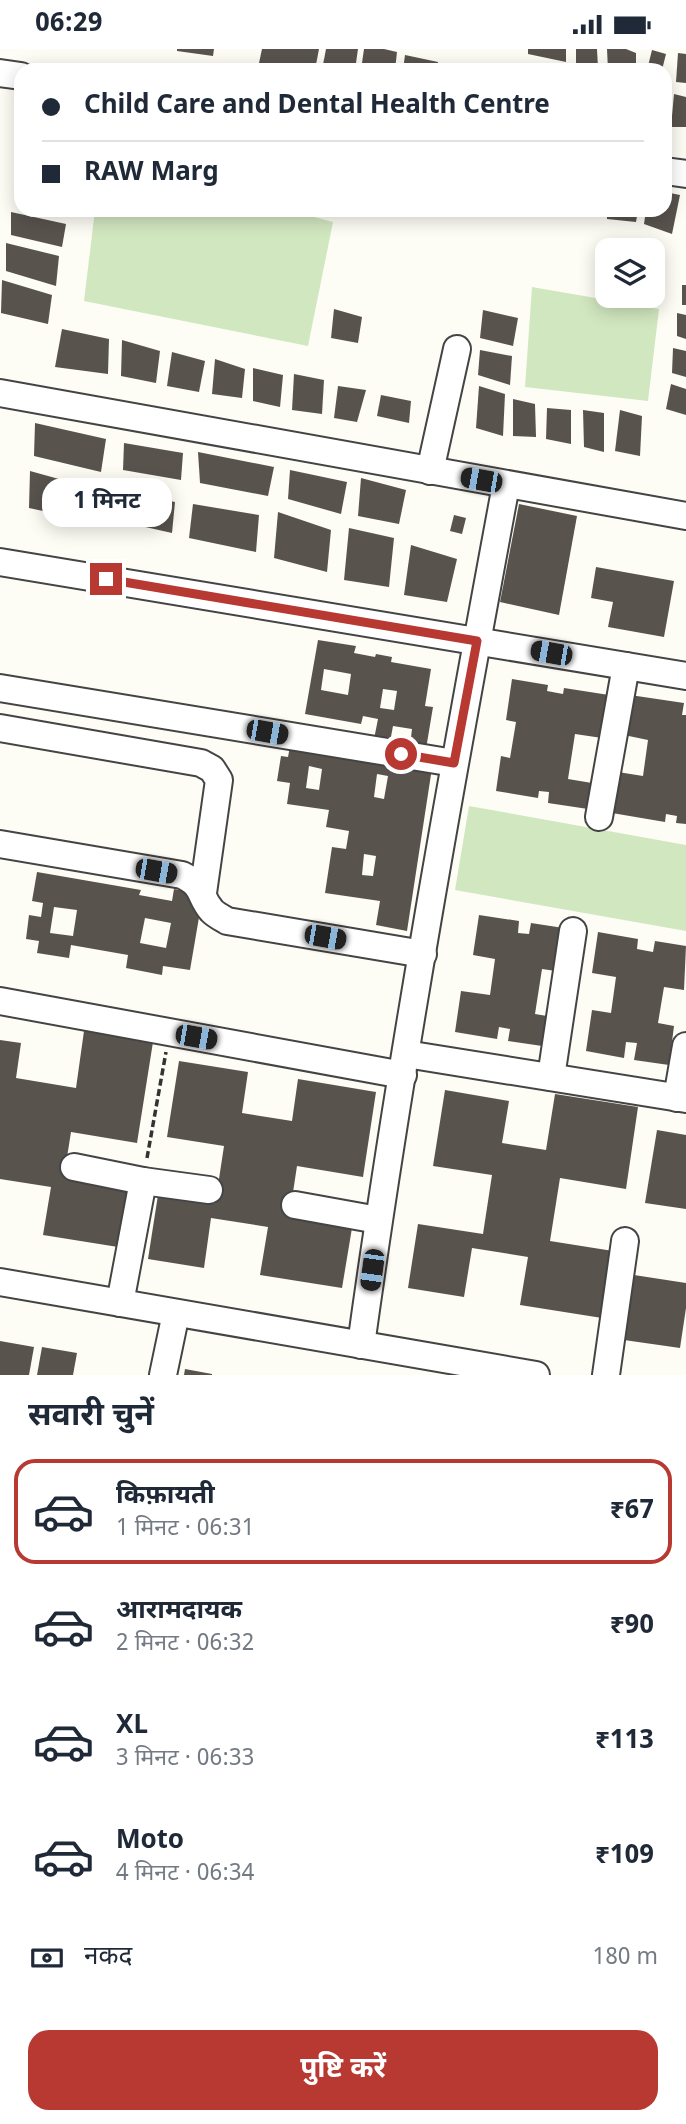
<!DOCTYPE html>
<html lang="hi">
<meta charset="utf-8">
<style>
body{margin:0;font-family:Georgia,"Noto Sans Devanagari",serif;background:#f2f2f3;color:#1f2937;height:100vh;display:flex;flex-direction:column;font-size:26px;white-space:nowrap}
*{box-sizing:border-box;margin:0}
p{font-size:23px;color:#747a83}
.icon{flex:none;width:38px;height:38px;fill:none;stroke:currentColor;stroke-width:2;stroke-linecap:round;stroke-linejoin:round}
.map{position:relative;height:1326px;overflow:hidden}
.details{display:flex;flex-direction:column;background:#fff;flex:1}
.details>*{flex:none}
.banner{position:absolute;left:14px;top:14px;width:658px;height:154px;border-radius:21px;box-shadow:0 4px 18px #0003;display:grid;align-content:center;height:154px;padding:0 28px;background:#fff}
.fabs{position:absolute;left:595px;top:189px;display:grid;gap:14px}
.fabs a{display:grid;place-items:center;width:70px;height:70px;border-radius:14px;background:#fff;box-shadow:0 4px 18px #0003;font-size:35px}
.end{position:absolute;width:32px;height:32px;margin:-16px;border:9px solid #b83832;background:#fff;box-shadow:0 0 0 4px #fff}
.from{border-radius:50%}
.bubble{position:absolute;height:49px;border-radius:21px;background:#fff;box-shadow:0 4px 18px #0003;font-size:23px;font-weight:700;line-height:49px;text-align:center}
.car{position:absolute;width:21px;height:42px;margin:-21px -10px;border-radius:9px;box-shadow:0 0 5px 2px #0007;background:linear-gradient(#222 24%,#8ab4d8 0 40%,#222 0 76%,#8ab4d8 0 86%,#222 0)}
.banner b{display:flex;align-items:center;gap:24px;height:66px;font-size:26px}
.banner b+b{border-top:2px solid #e0e1e3}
.banner i{width:18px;height:18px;background:#1f2937}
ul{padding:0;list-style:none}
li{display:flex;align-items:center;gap:21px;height:105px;margin:0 14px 10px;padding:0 14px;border:4px solid transparent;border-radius:21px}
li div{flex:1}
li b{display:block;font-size:26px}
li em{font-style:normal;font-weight:700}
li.selected{border-color:#b83832}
li>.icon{width:63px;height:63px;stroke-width:1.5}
h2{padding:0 28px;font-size:32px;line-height:84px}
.pay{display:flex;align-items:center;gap:18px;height:77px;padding:0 28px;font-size:26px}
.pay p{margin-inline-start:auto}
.action{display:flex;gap:14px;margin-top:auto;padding:14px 28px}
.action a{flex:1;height:80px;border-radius:21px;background:#b83832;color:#fff;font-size:28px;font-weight:700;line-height:80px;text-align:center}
.status{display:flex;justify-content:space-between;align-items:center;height:49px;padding:0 35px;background:#fff;direction:ltr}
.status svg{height:19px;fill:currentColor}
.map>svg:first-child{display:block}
.green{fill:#d1e7c0}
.building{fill:#59534e;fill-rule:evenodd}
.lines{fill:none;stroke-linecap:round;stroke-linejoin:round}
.minor-casing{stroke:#444;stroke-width:30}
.path{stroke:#333;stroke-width:3.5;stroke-dasharray:7 3.5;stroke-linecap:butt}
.minor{stroke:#fff;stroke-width:26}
.route{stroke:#b83832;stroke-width:9}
</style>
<div class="status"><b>06:29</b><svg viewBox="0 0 49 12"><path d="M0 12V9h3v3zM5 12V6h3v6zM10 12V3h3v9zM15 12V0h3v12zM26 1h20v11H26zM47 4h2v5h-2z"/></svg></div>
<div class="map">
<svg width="686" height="1326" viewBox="0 0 686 1326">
<rect width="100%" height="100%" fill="#fefdf5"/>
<g class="green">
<path d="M95 161H287L333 173 308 297 84 252Z"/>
<path d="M532 238 659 260 648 352 525 338Z"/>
<path d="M469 757 686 796V882L455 841Z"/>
</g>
<g class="building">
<path d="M177 0H214L213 7 177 2Z"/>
<path d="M262 0H319L315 21H296L259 14Z"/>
<path d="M326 0H358L355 21H322Z"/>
<path d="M364 0H384L397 3 395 21H361Z"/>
<path d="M528 0H566V13L528 5Z"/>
<path d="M576 0H597L598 19 576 15Z"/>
<path d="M607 0H626L636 4V21H608Z"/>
<path d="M652 1 666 5 662 21H647Z"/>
<path d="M678 4 686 5V34L676 33Z"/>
<path d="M405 6 438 13 437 21H403Z"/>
<path d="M448 15 477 20V21H447Z"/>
<path d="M674 45 686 48V78H671Z"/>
<path d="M16 127 21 128V155L16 153Z"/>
<path d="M665 143 680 146 672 185 644 175 646 161H665Z"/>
<path d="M556 161H591V165L556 164Z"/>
<path d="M607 161H638L636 173 607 170Z"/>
<path d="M11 163 66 175 62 198 11 186Z"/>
<path d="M6 194 59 207 56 237 6 222Z"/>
<path d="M2 231 52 246 48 275 1 264Z"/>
<rect x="682" y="236" width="4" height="20"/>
<path d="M334 260 362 268 358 294 331 289Z"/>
<path d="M483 261 518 269 513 297 480 289Z"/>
<path d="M677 264 686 266V290L677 287Z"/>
<path d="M62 280 109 290 108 325 55 318Z"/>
<path d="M122 291 160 302 156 334 121 327Z"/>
<path d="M673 299 686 302V328L672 324Z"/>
<path d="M480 301 512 307 510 336 478 326Z"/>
<path d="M172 303 205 312 199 343 167 337Z"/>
<path d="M215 310 245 320 242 349 212 345Z"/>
<path d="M253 319 283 326 280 358 253 352Z"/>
<path d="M294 325 324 331 322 365 292 361Z"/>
<path d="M671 335 686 340V366L666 360Z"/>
<path d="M338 337 366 341 357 373 334 369Z"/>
<path d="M479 337 505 345 503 387 476 379Z"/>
<path d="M381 346 411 352 409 374 377 367Z"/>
<path d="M513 350 535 355 536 388 513 387Z"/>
<path d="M547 359 571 361V395L546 390Z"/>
<path d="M583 361 604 364V403L584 398Z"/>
<path d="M620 361 642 367 640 407 615 402Z"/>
<path d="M35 374 106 390 101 423 34 407Z"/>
<path d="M124 394 183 404 181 431 123 421Z"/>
<path d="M198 403 274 418 268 447 200 434Z"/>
<path d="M290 421 347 433 341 465 288 450Z"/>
<path d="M30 422 95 440 94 473 29 459Z"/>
<path d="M361 429 406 441 399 475 358 467Z"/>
<path d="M112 440 175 453 172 484 110 470Z"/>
<path d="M193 455 259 466 256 503 189 489Z"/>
<path d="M519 455 577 467 559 566 500 553Z"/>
<path d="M278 463 331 481 327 523 274 509Z"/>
<path d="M454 466 466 469 462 485 450 482Z"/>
<path d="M349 479 394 489 389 538 344 531Z"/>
<path d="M411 496 457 510 447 553 404 546Z"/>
<path d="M596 518 674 532 664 588 608 578 613 553 591 549Z"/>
<path d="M318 591 356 597 354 604 375 608 376 605 392 608 391 613 431 620 425 657 433 658 426 700 410 697 412 680 393 677 390 693 374 690 378 670 363 667 361 675 305 665ZM324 620 351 625 348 646 321 641ZM383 640 397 642 394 661 380 659Z"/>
<path d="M512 630 548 636 547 642 563 645 564 639 609 646 602 689 575 685 568 730 592 734 588 760 548 754 549 743 539 742 538 749 496 742 501 707 510 709 516 673 506 671Z"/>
<path d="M630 646 684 654 682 666H686V775L676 774 677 767 666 765 665 773 612 764 618 723 643 727 648 691 624 686Z"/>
<path d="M290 697 432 719 407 882 376 876 380 852 325 844 332 798 346 800 349 782 326 778 329 761 287 755 290 734 277 732 281 707 288 708ZM309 717 322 720 319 741 306 739ZM377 725 388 727 384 750 374 748ZM364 805 376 807 373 827 362 826Z"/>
<path d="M37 823 141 841 139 846 172 852 174 840 203 845 190 921 163 917 162 926 126 919 128 906 71 896 69 909 37 904 39 892 26 890 29 866 41 868 43 854 32 852ZM54 858 77 861 73 887 50 884ZM145 869 171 874 166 899 140 894Z"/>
<path d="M479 866 519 872 518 884 529 885 531 874 570 880 563 923 542 920 535 965 553 968 549 998 508 992 510 980 499 978 497 990 455 983 461 942 490 946 495 910 473 906Z"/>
<path d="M598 883 638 890 637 900 653 903 655 892 686 897 684 941 664 938 658 974 674 977 669 1016 634 1011 637 994 626 993 624 1009 586 1002 592 961 611 964 616 928 592 924Z"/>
<path d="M84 982 153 993 137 1094 71 1083 65 1121 128 1131 118 1198 43 1186 51 1138 0 1130V991L21 994 16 1029 76 1039Z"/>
<path d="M179 1012 248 1023 242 1064 292 1072 298 1030 376 1043 363 1128 297 1117 290 1163 353 1173 342 1239 260 1226 268 1178 211 1169 204 1219 148 1210 158 1146 215 1155 217 1143 224 1097 167 1088Z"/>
<path d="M445 1041 509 1052 502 1094 546 1101 555 1045 638 1058 626 1140 560 1129 550 1192 613 1202 602 1269 520 1256 528 1208 472 1199 464 1248 408 1239 418 1175 483 1185 492 1126 433 1117Z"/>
<path d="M657 1081 686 1086V1160L645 1154Z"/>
<path d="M634 1226 686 1234V1259L680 1299 624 1291Z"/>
<path d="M0 1292 34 1298 29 1326H0Z"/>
<path d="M42 1298 77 1304 73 1326H37Z"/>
<path d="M185 1320 212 1325V1326H184Z"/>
</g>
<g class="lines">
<defs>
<g id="minor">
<path d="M0 24 21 27"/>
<path d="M665 122 686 125"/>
<path d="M0 344 686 467"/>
<path d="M430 422 457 300"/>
<path d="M0 513 686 627"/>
<path d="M0 639 454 714"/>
<path d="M0 679 201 714 212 720 219 731 203 844"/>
<path d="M599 768 626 617"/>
<path d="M0 795 182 826C205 837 198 846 212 862 216 866 222 869 227 872L423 905"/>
<path d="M0 952 403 1026"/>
<path d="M406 1005 686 1050"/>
<path d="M551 1028 573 882"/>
<path d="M677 1049 686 997"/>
<path d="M74 1118 143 1132 209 1141"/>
<path d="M295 1156 378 1171"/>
<path d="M0 1233 536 1326"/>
<path d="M120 1254 143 1132"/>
<path d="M361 1296C401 1008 453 721 506 436"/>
<path d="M163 1326 176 1264"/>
<path d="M606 1326 625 1192"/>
</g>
</defs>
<use href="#minor" class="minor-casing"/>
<path class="path" d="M147 1109 166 1003"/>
<use href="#minor" class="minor"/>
</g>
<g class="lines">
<path class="route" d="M106 530 477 592 454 714 401 705"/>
</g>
</svg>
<div class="fabs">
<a><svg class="icon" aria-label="layers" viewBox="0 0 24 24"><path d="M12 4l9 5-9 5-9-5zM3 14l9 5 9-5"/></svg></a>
</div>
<i class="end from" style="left:401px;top:705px"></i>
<i class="end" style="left:106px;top:530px"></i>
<div class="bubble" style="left:42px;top:429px;width:130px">1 मिनट</div>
<i class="car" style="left:481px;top:431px;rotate:280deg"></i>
<i class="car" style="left:551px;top:604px;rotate:280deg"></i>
<i class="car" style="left:267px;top:683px;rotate:100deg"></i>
<i class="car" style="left:156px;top:822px;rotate:100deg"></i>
<i class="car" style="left:325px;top:888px;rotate:100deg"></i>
<i class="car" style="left:196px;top:988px;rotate:100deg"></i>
<i class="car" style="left:372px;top:1221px;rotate:188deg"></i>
<div class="banner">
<b><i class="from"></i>Child Care and Dental Health Centre</b>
<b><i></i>RAW Marg</b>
</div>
</div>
<section class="details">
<h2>सवारी चुनें</h2>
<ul>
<li class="selected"><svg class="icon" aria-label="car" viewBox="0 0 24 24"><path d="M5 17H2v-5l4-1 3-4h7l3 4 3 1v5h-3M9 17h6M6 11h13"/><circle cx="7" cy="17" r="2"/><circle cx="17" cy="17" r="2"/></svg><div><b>किफ़ायती</b><p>1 मिनट · 06:31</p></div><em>₹67</em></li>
<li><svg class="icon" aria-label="car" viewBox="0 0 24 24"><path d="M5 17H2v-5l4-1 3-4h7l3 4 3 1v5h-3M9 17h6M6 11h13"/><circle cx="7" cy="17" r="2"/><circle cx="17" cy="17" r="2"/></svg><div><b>आरामदायक</b><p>2 मिनट · 06:32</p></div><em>₹90</em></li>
<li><svg class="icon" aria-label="car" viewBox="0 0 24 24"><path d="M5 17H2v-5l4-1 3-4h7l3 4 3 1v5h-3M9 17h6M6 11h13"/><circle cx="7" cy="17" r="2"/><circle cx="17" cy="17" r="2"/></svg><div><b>XL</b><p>3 मिनट · 06:33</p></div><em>₹113</em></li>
<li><svg class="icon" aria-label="car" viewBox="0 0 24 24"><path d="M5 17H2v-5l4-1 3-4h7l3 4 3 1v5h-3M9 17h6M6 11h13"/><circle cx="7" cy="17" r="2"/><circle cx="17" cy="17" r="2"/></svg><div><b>Moto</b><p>4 मिनट · 06:34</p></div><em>₹109</em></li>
</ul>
<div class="pay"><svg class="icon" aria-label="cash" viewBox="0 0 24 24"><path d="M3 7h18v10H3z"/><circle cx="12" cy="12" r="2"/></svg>नकद<p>180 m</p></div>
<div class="action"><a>पुष्टि करें</a></div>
</section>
